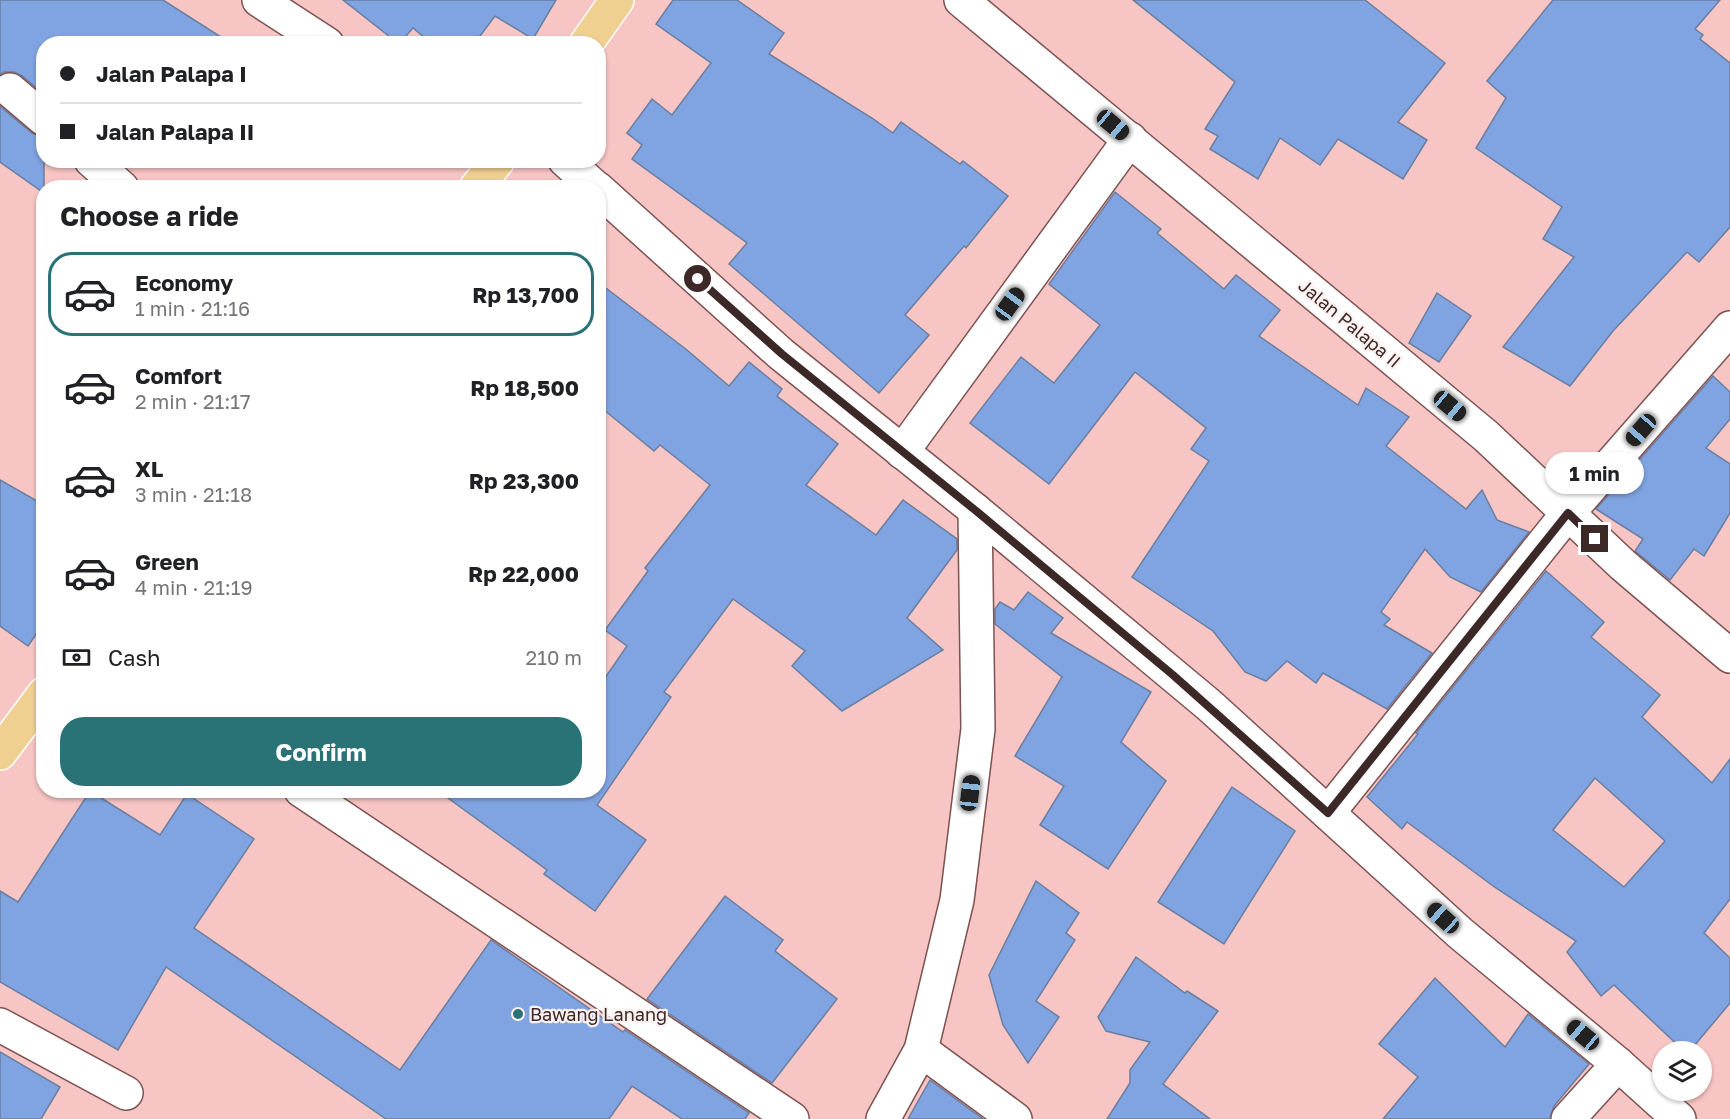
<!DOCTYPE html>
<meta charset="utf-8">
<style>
body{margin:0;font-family:"Golos Text",sans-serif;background:#f6f6f6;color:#202124;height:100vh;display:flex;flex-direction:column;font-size:22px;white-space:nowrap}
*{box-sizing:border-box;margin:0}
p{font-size:20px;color:#757577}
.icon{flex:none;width:33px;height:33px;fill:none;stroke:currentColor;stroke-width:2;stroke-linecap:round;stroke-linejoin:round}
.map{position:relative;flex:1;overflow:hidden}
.panel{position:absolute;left:36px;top:180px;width:570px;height:618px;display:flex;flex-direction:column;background:#fff;border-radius:24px;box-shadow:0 2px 4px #0004}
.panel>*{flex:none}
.banner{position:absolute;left:36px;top:36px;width:570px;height:132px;border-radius:24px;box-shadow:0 2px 4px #0004;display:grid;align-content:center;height:132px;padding:0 24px;background:#fff}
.fabs{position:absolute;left:1652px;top:1041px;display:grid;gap:12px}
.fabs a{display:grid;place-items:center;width:60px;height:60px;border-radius:50%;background:#fff;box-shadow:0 2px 4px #0004;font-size:30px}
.end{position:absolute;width:27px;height:27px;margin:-14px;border:8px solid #3b2827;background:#fff;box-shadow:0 0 0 3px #fff}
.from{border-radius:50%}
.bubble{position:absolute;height:42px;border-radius:21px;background:#fff;box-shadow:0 2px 4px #0004;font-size:20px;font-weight:700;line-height:42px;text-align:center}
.car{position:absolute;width:18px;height:36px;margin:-18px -9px;border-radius:8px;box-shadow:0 0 4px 2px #0007;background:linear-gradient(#222 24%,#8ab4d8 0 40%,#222 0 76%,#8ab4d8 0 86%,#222 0)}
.banner b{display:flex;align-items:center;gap:21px;height:57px;font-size:22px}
.banner b+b{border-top:2px solid #e0e0e0}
.banner i{width:15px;height:15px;background:#202124}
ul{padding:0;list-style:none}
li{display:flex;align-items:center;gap:18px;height:84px;margin:0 12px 9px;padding:0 12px;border:3px solid transparent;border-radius:24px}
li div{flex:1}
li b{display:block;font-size:22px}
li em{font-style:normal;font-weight:700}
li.on{border-color:#297377}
li>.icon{width:54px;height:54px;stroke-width:1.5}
h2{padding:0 24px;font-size:27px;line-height:72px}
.pay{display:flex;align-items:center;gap:15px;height:66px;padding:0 24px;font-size:22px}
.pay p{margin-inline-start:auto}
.cta{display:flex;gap:12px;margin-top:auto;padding:12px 24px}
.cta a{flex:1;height:69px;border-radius:24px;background:#297377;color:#fff;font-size:24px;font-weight:700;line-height:69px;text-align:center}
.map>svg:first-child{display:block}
.building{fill:#80a4e1;stroke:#6a7ea0;stroke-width:1.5;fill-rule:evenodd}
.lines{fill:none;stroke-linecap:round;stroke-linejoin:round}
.minor-casing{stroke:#7d5251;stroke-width:36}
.major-casing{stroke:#fff;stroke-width:36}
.minor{stroke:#fff;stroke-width:33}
.major{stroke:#f0d091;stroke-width:33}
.route{stroke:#3b2827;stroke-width:8}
.poi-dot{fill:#297377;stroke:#fcf1f1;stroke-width:2}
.labels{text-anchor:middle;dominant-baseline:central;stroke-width:4.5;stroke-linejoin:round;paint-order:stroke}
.street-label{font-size:18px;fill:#3b2827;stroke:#fcf1f1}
.poi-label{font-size:18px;fill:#3b2827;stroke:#fcf1f1;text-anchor:start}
</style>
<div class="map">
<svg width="1730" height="1119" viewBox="0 0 1730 1119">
<rect width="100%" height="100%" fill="#f7c5c3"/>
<g class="building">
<path d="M0 0H163L232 44H44V94L22 76 14 72H4L0 75Z"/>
<path d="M343 0H556L533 39 495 16 474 44H432L413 28 399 44Z"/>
<path d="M673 0H737L784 33 769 54 872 118 893 133 901 122 960 164 963 161 1008 196 966 248 964 246 905 315 929 335 879 393 729 264 747 243 632 159 642 145 627 133 652 99 672 115 711 63 656 24Z"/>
<path d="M1133 0H1365L1445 63 1398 122 1427 140 1403 179 1338 139 1320 165 1280 138 1258 179 1210 149 1218 136 1205 129 1235 82Z"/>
<path d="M1553 0H1720L1695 29 1703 35 1700 39 1730 63V227L1699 262 1687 252 1613 331 1570 386 1503 347 1574 257 1543 239 1562 207 1476 148 1506 98 1487 81Z"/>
<path d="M0 106 32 133 44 137V193L0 162Z"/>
<path d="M1115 192 1161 229 1157 233 1224 289 1236 275 1280 310 1259 336 1358 405 1366 388 1409 417 1386 446 1466 509 1482 490 1497 520 1529 532 1481 592 1450 577 1425 549 1381 612 1390 619 1384 625 1432 653 1387 709 1323 673 1316 683 1287 661 1266 681 1245 672 1213 631 1132 577 1209 461 1191 449 1206 428 1135 372 1049 484 970 423 1021 357 1054 383 1100 325 1049 284Z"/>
<path d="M598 282 687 350 729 386 749 362 782 389 777 396 838 444 806 485 876 535 903 500 957 539V550L907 618 943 650 842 711 792 666 805 651 733 599 664 692 671 697 597 805 646 840 595 911 544 874 547 870 437 790H598V688L627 646 605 630 648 571 645 568 710 485 660 445 654 451 598 405Z"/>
<path d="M1437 293 1471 316 1439 362 1409 343Z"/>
<path d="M1713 376 1730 392V419L1706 448 1730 464V513L1704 556 1694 549 1670 580 1635 551 1643 539 1596 509Z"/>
<path d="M0 480 44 505V623L28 646 0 626Z"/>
<path d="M1546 571 1604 622 1591 637 1660 695 1642 717 1712 783 1730 759V899L1704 933 1730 958V1003L1689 1052H1685L1614 985 1601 996 1567 952 1576 941 1493 886 1407 822 1402 829 1367 797 1418 734 1416 733ZM1595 778 1665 841 1624 887 1553 830Z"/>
<path d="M1028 592 1063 618 1051 633 1151 692 1121 742 1166 781 1108 869 1040 825 1064 786 1015 756 1062 677 995 624V609L1000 602 1014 610Z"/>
<path d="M1232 787 1295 831 1224 944 1158 902Z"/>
<path d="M90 791 160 835 187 794 254 839 194 928 400 1070 491 940 623 1032 625 1030 749 1113 745 1119H682L632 1086 609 1119H386L166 967 118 1050 0 982V891L18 902Z"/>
<path d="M1036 881 1079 913 1066 933 1075 940 1036 1001 1059 1017 1028 1063 1003 1025 989 975Z"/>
<path d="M725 896 783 940 775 951 837 999 772 1083 647 999Z"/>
<path d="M1136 957 1185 993 1187 991 1218 1011 1163 1084 1210 1119H1107L1130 1083V1070L1150 1042 1106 1031 1098 1017Z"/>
<path d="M1435 978 1505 1047 1528 1014 1589 1064 1554 1106 1550 1119H1383L1418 1077 1379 1044Z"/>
<path d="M0 1052 60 1087 41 1119H0Z"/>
<path d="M930 1080 983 1119H908Z"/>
</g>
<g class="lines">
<defs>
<g id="minor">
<path d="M259 0 327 44"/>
<path d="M961 0 1486 436 1623 565 1730 656"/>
<path d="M10 90 44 119"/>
<path d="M91 160 122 188"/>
<path d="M565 160 596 188"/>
<path d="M598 189 781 354 975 510 1209 705 1460 933 1618 1064 1679 1119"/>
<path d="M902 452 1130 139"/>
<path d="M301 790 792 1119"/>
<path d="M1328 813 1568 513 1730 328"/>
<path d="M0 1025 126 1093"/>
<path d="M921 1050 1015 1119"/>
<path d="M883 1119 921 1050 957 900 978 729 975 510"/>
<path d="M1568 1119 1618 1064"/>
</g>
<g id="major">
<path d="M586 44 617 0"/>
<path d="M476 188 498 160"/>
<path d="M0 753 44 694"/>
</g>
</defs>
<use href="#minor" class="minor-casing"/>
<use href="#major" class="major-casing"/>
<use href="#minor" class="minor"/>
<use href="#major" class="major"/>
</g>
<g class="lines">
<path class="route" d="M698 279 782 354 975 510 1173 675 1328 813 1568 513 1595 539"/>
</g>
<circle class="poi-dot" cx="518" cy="1014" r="6"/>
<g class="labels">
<g class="street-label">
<text transform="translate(1350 323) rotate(40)">Jalan Palapa II</text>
</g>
<g class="poi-label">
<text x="530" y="1014">Bawang Lanang</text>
</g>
</g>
</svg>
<div class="fabs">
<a><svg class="icon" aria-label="layers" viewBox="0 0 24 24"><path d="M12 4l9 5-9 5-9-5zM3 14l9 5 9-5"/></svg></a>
</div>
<i class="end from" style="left:698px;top:279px"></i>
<i class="end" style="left:1595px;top:539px"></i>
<div class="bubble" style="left:1545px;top:452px;width:99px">1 min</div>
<i class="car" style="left:1113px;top:125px;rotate:130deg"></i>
<i class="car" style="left:1010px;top:304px;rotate:36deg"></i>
<i class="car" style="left:1450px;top:406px;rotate:130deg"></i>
<i class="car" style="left:1641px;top:430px;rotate:221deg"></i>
<i class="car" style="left:970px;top:793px;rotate:7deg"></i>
<i class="car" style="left:1443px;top:918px;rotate:312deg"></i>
<i class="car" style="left:1583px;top:1035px;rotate:310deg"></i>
<div class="banner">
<b><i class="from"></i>Jalan Palapa I</b>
<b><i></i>Jalan Palapa II</b>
</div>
<section class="panel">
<h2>Choose a ride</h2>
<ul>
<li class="on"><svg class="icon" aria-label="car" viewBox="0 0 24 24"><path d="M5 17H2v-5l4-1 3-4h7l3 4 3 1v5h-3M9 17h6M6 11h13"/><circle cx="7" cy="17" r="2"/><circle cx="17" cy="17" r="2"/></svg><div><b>Economy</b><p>1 min · 21:16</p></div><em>Rp 13,700</em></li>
<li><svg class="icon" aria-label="car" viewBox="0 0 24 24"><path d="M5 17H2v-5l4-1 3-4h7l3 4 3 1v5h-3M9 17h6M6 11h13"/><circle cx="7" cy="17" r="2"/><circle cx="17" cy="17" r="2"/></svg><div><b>Comfort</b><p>2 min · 21:17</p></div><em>Rp 18,500</em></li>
<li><svg class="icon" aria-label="car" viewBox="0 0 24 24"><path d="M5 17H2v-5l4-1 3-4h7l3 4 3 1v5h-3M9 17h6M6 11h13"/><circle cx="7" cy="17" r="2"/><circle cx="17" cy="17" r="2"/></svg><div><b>XL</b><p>3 min · 21:18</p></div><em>Rp 23,300</em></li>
<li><svg class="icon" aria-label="car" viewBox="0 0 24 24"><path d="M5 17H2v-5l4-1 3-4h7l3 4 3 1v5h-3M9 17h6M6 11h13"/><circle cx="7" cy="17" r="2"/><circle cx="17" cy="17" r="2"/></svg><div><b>Green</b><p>4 min · 21:19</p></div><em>Rp 22,000</em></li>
</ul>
<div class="pay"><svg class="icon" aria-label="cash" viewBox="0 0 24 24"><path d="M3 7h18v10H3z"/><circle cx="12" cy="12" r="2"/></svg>Cash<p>210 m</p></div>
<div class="cta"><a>Confirm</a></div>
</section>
</div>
